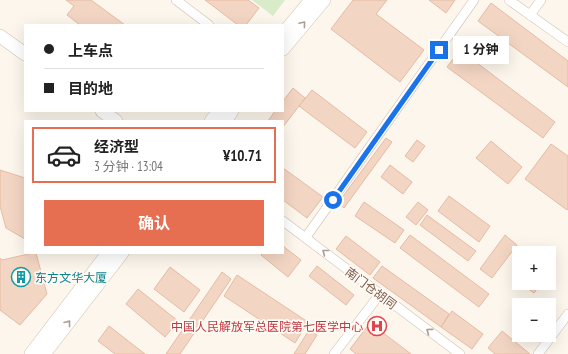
<!DOCTYPE html>
<html lang="zh">
<meta charset="utf-8">
<style>
body{margin:0;font-family:"PT Sans Narrow","Noto Sans SC",sans-serif;background:#f2f2f2;color:#222;height:100vh;display:flex;flex-direction:column;font-size:15px;white-space:nowrap}
*{box-sizing:border-box;margin:0}
p{font-size:13px;color:#767676}
.icon{flex:none;width:22px;height:22px;fill:none;stroke:currentColor;stroke-width:2;stroke-linecap:round;stroke-linejoin:round}
.map{position:relative;flex:1;overflow:hidden}
.details{position:absolute;left:24px;top:120px;width:260px;height:134px;display:flex;flex-direction:column;background:#fff;border-radius:0px;box-shadow:0 4px 16px #0002}
.details>*{flex:none}
.top-card{position:absolute;left:24px;top:24px;width:260px;height:88px;border-radius:0px;box-shadow:0 4px 16px #0002;display:grid;align-content:center;height:88px;padding:0 20px;background:#fff}
.controls{position:absolute;left:512px;top:246px;display:grid;gap:8px}
.controls a{display:grid;place-items:center;width:44px;height:44px;border-radius:0px;background:#fff;box-shadow:0 4px 16px #0002;font-size:20px}
.end{position:absolute;width:18px;height:18px;margin:-9px;border:5px solid #1a73e8;background:#fff;box-shadow:0 0 0 2px #fff}
.from{border-radius:50%}
.bubble{position:absolute;height:28px;border-radius:0px;background:#fff;box-shadow:0 4px 16px #0002;font-size:13px;font-weight:700;line-height:28px;text-align:center}
.top-card b{display:flex;align-items:center;gap:14px;height:38px;font-size:15px}
.top-card b+b{border-top:1px solid #e0e0e0}
.top-card i{width:10px;height:10px;background:#222}
ul{padding:7px 0 0;list-style:none}
li{display:flex;align-items:center;gap:12px;height:56px;margin:0 8px 6px;padding:0 12px;border:2px solid transparent;border-radius:0px}
li div{flex:1}
li b{display:block;font-size:15px}
li em{font-style:normal;font-weight:700}
li.on{border-color:#e76f51}
li>.icon{width:36px;height:36px;stroke-width:1.5}
.primary-button{display:flex;gap:8px;margin-top:auto;padding:8px 20px}
.primary-button a{flex:1;height:46px;border-radius:0px;background:#e76f51;color:#fff;font-size:16px;font-weight:700;line-height:46px;text-align:center}
.map>svg:first-child{display:block}
.green{fill:#d8ecc9}
.building{fill:#f3d5c3;stroke:#e6bba3}
.lines{fill:none;stroke-linecap:round;stroke-linejoin:round}
.street-casing{stroke:#d1beb0;stroke-width:10}
.secondary-casing{stroke:#d6c0b0;stroke-width:14}
.street{stroke:#fff;stroke-width:9}
.secondary{stroke:#fff;stroke-width:13}
.oneway{stroke:#af9d94}
.route{stroke:#1a73e8;stroke-width:5}
.labels{text-anchor:middle;dominant-baseline:central;stroke-width:3.5;stroke-linejoin:round;paint-order:stroke}
.culture-label{font-size:12px;fill:#0d838f;stroke:#fffaf3;text-anchor:start}
.street-label{font-size:12px;fill:#7a5c4d;stroke:#fffaf3}
.health-label{font-size:12px;fill:#be3a42;stroke:#fffaf3;text-anchor:end}
</style>
<div class="map">
<svg width="568" height="354" viewBox="0 0 568 354">
<rect width="100%" height="100%" fill="#fdf6ec"/>
<path class="green" d="M252 0H285L273 16Z"/>
<g class="building">
<path d="M66 0H91L125 25H80L67 15 74 6Z"/>
<path d="M205 0H248L259 8 246 25H238Z"/>
<path d="M353 0H387L376 14 424 50 400 82 331 29Z"/>
<path d="M429 0H455L446 13Z"/>
<path d="M491 3 568 61V87L478 21Z"/>
<path d="M460 50 555 122 543 138 447 67Z"/>
<path d="M293 88 305 98 283 127V121H268L275 111H283V101Z"/>
<path d="M312 90 367 132 355 148 299 106Z"/>
<path d="M386 138 392 142 344 208 338 203Z"/>
<path d="M417 140 425 146 413 162 405 156Z"/>
<path d="M491 141 522 167 508 184 476 158Z"/>
<path d="M551 144 568 156V208L567 210 525 179Z"/>
<path d="M390 165 412 182 403 194 381 177Z"/>
<path d="M283 168 323 197 307 218 283 200Z"/>
<path d="M0 170 25 178V239L6 228 0 206Z"/>
<path d="M449 196 490 226 479 242 438 211Z"/>
<path d="M364 202 404 230 395 243 355 216Z"/>
<path d="M418 202 428 210 416 225 406 217Z"/>
<path d="M427 215 476 251 468 261 420 225Z"/>
<path d="M410 235 489 294 479 307 400 248Z"/>
<path d="M505 235 517 245 492 278 480 269Z"/>
<path d="M346 236 380 262 370 275 336 249Z"/>
<path d="M283 246 301 260 288 277 261 255 263 253H283Z"/>
<path d="M33 253H36L47 294 20 325 0 310V258L2 260Z"/>
<path d="M549 256 556 262 549 272Z"/>
<path d="M317 266 354 295 346 305 309 276Z"/>
<path d="M382 266 449 314 441 327 373 278Z"/>
<path d="M170 267 200 290 184 312 154 289Z"/>
<path d="M222 272 231 279 180 354H166Z"/>
<path d="M237 275 308 322 295 343 224 296Z"/>
<path d="M520 283H541L534 293Z"/>
<path d="M138 289 178 321 165 337 126 304Z"/>
<path d="M452 311 483 334 472 349 441 327Z"/>
<path d="M370 323 411 354H356L350 349Z"/>
<path d="M109 326 145 354H115L98 341Z"/>
<path d="M309 330 317 335 305 354H294Z"/>
<path d="M502 331 530 354H495L488 348Z"/>
</g>
<g class="lines">
<defs>
<g id="street">
<path d="M176 0 209 25"/>
<path d="M509 0 568 42"/>
<path d="M530 15 541 0"/>
<path d="M283 221 460 354"/>
<path d="M306 237 474 0"/>
<path d="M334 354 380 294"/>
<path d="M538 354 568 314"/>
</g>
<g id="secondary">
<path d="M283 34 311 0"/>
<path d="M0 36 25 54"/>
<path d="M283 49 324 0"/>
<path d="M102 111 116 121"/>
<path d="M211 121 219 111"/>
<path d="M225 121 232 111"/>
<path d="M31 354 108 253"/>
<path d="M44 354 122 253"/>
</g>
</defs>
<use href="#street" class="street-casing"/>
<use href="#secondary" class="secondary-casing"/>
<use href="#street" class="street"/>
<use href="#secondary" class="secondary"/>
</g>
<defs><path id="oneway-chevron" d="M-2-3.5L2.5 0L-2 3.5" fill="none" stroke-width="1.6" stroke-linecap="round" stroke-linejoin="round"/></defs>
<g class="oneway">
<use href="#oneway-chevron" transform="translate(303 24) rotate(-50)"/>
<use href="#oneway-chevron" transform="translate(325 252) rotate(-142)"/>
<use href="#oneway-chevron" transform="translate(68 323) rotate(-52)"/>
<use href="#oneway-chevron" transform="translate(429 331) rotate(-143)"/>
</g>
<g class="lines">
<path class="route" d="M333 200 439 50"/>
</g>
<defs>
<symbol id="building-ring" viewBox="-11 -11 22 22"><circle r="9.5" fill="#fffaf3" stroke="#0f9aa8" stroke-width="1.5"/><path d="M-4-6H4V6H1V3H-1V6H-4ZM-2.5-4.3h1.7v1.8h-1.7ZM.8-4.3h1.7v1.8H.8ZM-2.5-1h1.7V.8h-1.7ZM.8-1h1.7V.8H.8Z" fill="#0f9aa8"/></symbol>
<symbol id="hospital-ring" viewBox="-11 -11 22 22"><circle r="9.5" fill="#fffaf3" stroke="#e0444e" stroke-width="1.5"/><path d="M-5-5h3v3.5h4V-5h3V5h-3V1.5h-4V5h-3Z" fill="#e0444e"/></symbol>
</defs>
<g fill-rule="evenodd">
<use href="#building-ring" x="10" y="266" width="22" height="22"/>
<use href="#hospital-ring" x="366" y="315" width="22" height="22"/>
</g>
<g class="labels">
<g class="culture-label">
<text x="35" y="277">东方文华大厦</text>
</g>
<g class="street-label">
<text transform="translate(371 288) rotate(37)">南门仓胡同</text>
</g>
<g class="health-label">
<text x="363" y="326">中国人民解放军总医院第七医学中心</text>
</g>
</g>
</svg>
<div class="controls">
<a>+</a>
<a>−</a>
</div>
<i class="end from" style="left:333px;top:200px"></i>
<i class="end" style="left:439px;top:50px"></i>
<div class="bubble" style="left:453px;top:36px;width:56px">1 分钟</div>
<div class="top-card">
<b><i class="from"></i>上车点</b>
<b><i></i>目的地</b>
</div>
<section class="details">
<ul>
<li class="on"><svg class="icon" aria-label="car" viewBox="0 0 24 24"><path d="M5 17H2v-5l4-1 3-4h7l3 4 3 1v5h-3M9 17h6M6 11h13"/><circle cx="7" cy="17" r="2"/><circle cx="17" cy="17" r="2"/></svg><div><b>经济型</b><p>3 分钟 · 13:04</p></div><em>¥10.71</em></li>
</ul>
<div class="primary-button"><a>确认</a></div>
</section>
</div>
